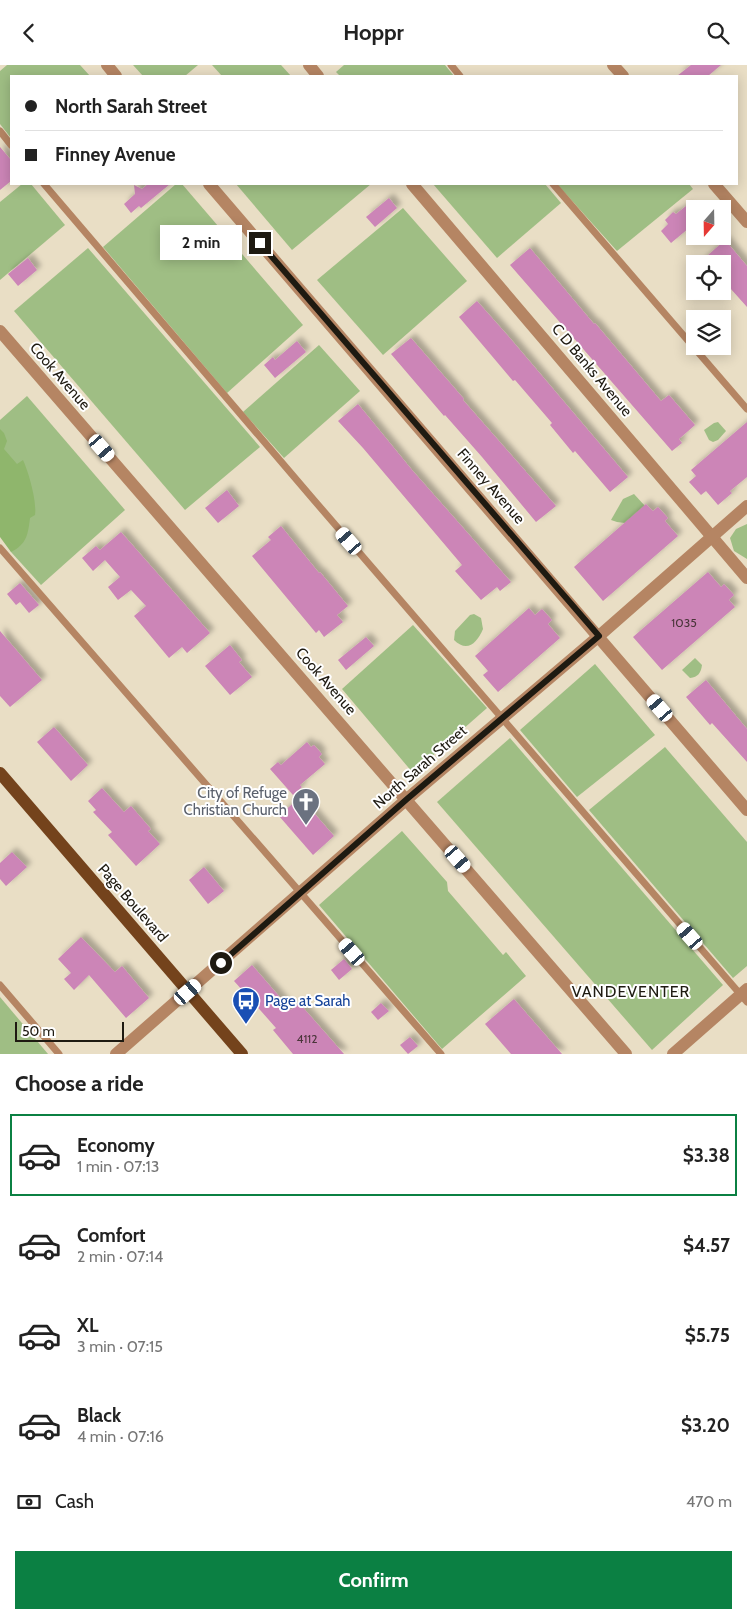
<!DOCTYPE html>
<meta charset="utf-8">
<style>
body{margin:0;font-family:Cabin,sans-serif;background:#f2f2f2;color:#222;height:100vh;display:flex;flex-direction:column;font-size:19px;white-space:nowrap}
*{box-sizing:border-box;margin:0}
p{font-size:16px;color:#767676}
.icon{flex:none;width:28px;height:28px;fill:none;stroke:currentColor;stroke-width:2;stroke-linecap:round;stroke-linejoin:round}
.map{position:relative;height:989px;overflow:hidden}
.drawer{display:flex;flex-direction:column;background:#fff;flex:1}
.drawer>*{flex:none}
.top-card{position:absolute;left:10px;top:10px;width:728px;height:110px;border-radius:0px;box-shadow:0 2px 12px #0003;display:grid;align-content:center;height:110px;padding:0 15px;background:#fff}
.needle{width:32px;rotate:200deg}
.fabs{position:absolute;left:686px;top:135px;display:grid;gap:10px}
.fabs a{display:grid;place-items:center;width:45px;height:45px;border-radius:0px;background:#fff;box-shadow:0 2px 12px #0003;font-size:25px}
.scale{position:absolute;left:15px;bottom:12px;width:109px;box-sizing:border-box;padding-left:5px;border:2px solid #1e1a11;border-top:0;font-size:14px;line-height:18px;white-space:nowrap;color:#1e1a11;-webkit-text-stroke:4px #fff;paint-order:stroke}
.end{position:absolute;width:22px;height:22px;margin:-11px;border:6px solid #1e1a11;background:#fff;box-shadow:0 0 0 2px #fff}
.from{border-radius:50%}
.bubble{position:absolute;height:35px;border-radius:0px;background:#fff;box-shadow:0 2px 12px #0003;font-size:16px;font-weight:800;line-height:35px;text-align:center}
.car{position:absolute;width:15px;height:30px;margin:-15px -8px;border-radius:6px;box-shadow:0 0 4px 1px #0007;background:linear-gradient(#fff 24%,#345 0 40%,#fff 0 76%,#345 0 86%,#fff 0)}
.top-card b{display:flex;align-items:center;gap:18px;height:48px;font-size:19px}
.top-card b+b{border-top:1px solid #e0e0e0}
.top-card i{width:12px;height:12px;background:#222}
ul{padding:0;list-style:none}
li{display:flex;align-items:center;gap:15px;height:82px;margin:0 10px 8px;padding:0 5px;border:2px solid transparent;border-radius:0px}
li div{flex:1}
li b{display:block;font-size:19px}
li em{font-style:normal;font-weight:800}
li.current{border-color:#0b8043}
li>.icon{width:45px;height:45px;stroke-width:1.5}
h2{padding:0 15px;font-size:22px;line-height:60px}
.pay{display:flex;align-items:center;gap:12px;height:55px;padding:0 15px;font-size:19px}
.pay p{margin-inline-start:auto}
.action{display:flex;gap:10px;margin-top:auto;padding:10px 15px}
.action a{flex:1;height:58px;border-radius:0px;background:#0b8043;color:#fff;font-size:20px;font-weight:800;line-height:58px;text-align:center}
header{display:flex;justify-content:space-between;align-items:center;height:65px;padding:0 15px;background:#fff;font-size:22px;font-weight:800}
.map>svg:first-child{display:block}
.green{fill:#9fbe84}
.forest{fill:#8fb66c}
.building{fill:#cc85b7;filter:url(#shadow)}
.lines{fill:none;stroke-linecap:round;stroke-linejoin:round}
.service{stroke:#b58563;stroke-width:7}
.minor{stroke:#b58563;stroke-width:12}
.tertiary{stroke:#b58563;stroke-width:12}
.primary{stroke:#74431c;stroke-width:12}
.route{stroke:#1e1a11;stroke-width:6}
.labels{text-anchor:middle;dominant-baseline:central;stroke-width:4;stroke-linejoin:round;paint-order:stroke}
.number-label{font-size:12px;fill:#4a353a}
.street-label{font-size:15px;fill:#1e1a11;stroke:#fff}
.worship-label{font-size:15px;fill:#5b616d;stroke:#fff;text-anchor:end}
.transit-label{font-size:15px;fill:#164399;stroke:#fff;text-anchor:start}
.neighbourhood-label{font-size:16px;letter-spacing:1px;fill:#1e1a11;stroke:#fff}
</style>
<header><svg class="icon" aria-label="back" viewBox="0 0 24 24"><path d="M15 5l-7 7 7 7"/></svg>Hoppr<svg class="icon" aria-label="search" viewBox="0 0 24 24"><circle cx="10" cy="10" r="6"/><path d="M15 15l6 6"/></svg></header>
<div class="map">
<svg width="747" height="989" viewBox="0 0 747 989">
<defs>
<filter id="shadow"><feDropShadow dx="4.5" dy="-4.5" stdDeviation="2.5" flood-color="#0004"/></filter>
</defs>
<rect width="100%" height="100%" fill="#e9dec5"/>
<g class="green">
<path d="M7 0H80L90 11H11V73L0 59V6Z"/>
<path d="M133 0H198L185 11H143Z"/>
<path d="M212 0H281L291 11H222Z"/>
<path d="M344 0H445L454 11H340L336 7Z"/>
<path d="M22 119H31L65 160 0 215V137Z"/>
<path d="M176 119H182L303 260 227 328 103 182Z"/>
<path d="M236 119H371L292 185Z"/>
<path d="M433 119H545L561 138 497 193Z"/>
<path d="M557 119H689L693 124 617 186Z"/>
<path d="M403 143 467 216 383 290 317 215Z"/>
<path d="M88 183 260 382 185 445 14 246Z"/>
<path d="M319 280 360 326 284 393 243 347Z"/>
<path d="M27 331 125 445 41 520 11 487 0 453V355Z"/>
<path d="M718 357 726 366 718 375 713 377 709 375 704 365 714 358Z"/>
<path d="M634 429 645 441 625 458 617 457 611 455 623 434Z"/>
<path d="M747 459V494L734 486 730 473 736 464Z"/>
<path d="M474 549 481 553 483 564C477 578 467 588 454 575L455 566 470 550Z"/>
<path d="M413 560 487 643 413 708 342 624Z"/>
<path d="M695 593 702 600C701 608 698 612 690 613L682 605Z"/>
<path d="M595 599 655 670 577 732 520 665Z"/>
<path d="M510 673 723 920 652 985 437 737Z"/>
<path d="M665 682 747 777V901L733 913 589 745Z"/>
<path d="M402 766 447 817 448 826 503 890 506 887 526 911 442 984 319 840Z"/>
<path d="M0 932 48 989H0Z"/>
</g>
<path class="forest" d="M0 364 4 368 7 376 4 384 17 399 23 395C29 408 37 437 35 450L30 453C28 469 27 479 11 487L0 472Z"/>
<g class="building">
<path d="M691 0H721L708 11H677Z"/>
<path d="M0 82 11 95V116L0 125Z"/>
<path d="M148 119H170L141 143 139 141 131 148 124 139 135 129 134 120 142 124Z"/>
<path d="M389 133 397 143 375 162 366 152Z"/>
<path d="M686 141 695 151V158L671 178 661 166 668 159 665 155 673 147 676 149Z"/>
<path d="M725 175 747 201V242L722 214V199H698Z"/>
<path d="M530 183 594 259 595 258 661 336 669 330 695 360 679 374 682 378 672 386 510 200Z"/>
<path d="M28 193 37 205 18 221 8 209Z"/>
<path d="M477 236 509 272 628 412 610 427 575 386 573 388 550 360 552 358 515 315 513 316 459 252Z"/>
<path d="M411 273 464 334 463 335 556 441 536 457 482 392 445 350 444 351 391 289Z"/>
<path d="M297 276 306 287 275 313 264 300 273 292 275 295Z"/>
<path d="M358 339 412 405 511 517 500 526 497 522 481 535 455 506 462 500 363 383 338 356Z"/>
<path d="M747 357V412L730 426 732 428 718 440 706 426 701 430 689 417 696 411 691 405Z"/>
<path d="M227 425 239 441 218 458 205 443Z"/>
<path d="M646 439 653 446 658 442 668 453 665 456 678 471 603 536 574 502Z"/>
<path d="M281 461 319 508 320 507 348 541 337 550 343 557 324 572 319 565 316 568 252 491 271 475 268 472Z"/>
<path d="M121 467 210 568 187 588 182 582 169 593 134 551 146 541 131 525 118 535 108 522 120 512 105 495 93 506 82 493 96 481 100 485Z"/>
<path d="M708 507 721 522 724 519 734 530 729 535 735 542 662 605 633 572Z"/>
<path d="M20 518 39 540 29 548 20 537 16 540 7 529Z"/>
<path d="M529 543 535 550 542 544 552 555 548 559 560 573 498 627 483 610 488 606 475 591Z"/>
<path d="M0 566 42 615 10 642 0 631Z"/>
<path d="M366 572 374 581 346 605 338 595Z"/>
<path d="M230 580 242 595 239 597 252 612 230 630 205 601Z"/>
<path d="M706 615 747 664V697L712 658 710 660 686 632Z"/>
<path d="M54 662 88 700 71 716 37 677Z"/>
<path d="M307 677 311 682 314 680 322 689 319 692 325 699 300 720 302 722 293 730 270 704 278 697 281 700Z"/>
<path d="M102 723 124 747 131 741 151 764 148 766 160 779 136 801 108 770 112 767 93 747 96 745 88 736Z"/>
<path d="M300 732 334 771 313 790 279 751Z"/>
<path d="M12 787 27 802 6 821 0 814V798Z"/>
<path d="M204 802 224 826 208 839 189 815Z"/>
<path d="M81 872 115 907 122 901 149 933 126 953 89 910 74 925 64 914 71 908 58 894Z"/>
<path d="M344 894 352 904 339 915 331 905Z"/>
<path d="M252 900 291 945 299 938 344 989H293L273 965 276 963 253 937 250 939 240 928 243 926 234 916Z"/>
<path d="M514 934 562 989H511L485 959Z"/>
<path d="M381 938 389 946 378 955 371 947Z"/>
<path d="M410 972 418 981 408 989 400 980Z"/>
</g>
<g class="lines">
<g class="service">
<path d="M451 0 460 11"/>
<path d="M0 66 11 80"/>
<path d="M44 119 313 434 747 937"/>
<path d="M553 119 747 344"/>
<path d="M0 483 441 989"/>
<path d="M0 920 59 989"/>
</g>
<g class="minor">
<path d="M107 0 116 11"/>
<path d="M309 0 318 11"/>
<path d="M613 0 623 11"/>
<path d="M209 119 747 745"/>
<path d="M412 119 747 513"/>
<path d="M714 119 747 157"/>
<path d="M0 266 626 989"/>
<path d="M673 989 747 924"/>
</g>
<path class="tertiary" d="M116 989 407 734 599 571 747 441"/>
<path class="primary" d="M0 708 242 989"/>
</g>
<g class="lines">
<path class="route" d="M221 898 407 734 599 571 260 178"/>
</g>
<defs>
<symbol id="church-pin" viewBox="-11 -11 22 30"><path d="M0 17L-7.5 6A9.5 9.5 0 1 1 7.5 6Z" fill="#6b7280" stroke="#fff"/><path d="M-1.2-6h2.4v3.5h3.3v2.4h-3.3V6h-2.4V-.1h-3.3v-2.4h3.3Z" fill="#fff"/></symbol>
<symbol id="bus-pin" viewBox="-11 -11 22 30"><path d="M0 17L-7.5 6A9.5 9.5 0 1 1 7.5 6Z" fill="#1a4fb4" stroke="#fff"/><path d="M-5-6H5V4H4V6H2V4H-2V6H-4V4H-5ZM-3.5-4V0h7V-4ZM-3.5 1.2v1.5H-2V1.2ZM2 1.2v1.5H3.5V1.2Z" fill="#fff"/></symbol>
</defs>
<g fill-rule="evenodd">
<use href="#church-pin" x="290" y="721" width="32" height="43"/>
<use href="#bus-pin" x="230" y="920" width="32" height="43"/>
</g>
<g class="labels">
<g class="number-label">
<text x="684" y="557">1035</text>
<text x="307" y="973">4112</text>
</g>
<g class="street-label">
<text transform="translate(592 305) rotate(50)">C D Banks Avenue</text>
<text transform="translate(60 311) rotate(49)">Cook Avenue</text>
<text transform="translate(491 421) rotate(49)">Finney Avenue</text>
<text transform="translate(326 616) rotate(49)">Cook Avenue</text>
<text transform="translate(420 702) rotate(-41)">North Sarah Street</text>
<text transform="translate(133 838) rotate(49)">Page Boulevard</text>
</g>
<g class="worship-label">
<text x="287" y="728">City of Refuge<tspan x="287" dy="17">Christian Church</tspan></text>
</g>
<g class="transit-label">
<text x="265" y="936">Page at Sarah</text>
</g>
<g class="neighbourhood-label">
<text x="631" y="926">VANDEVENTER</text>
</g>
</g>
</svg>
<div class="fabs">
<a><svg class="needle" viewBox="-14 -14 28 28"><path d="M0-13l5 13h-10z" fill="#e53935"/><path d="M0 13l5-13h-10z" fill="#767676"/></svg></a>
<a><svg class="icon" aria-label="locate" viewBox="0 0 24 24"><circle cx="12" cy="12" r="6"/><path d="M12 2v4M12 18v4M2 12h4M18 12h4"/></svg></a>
<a><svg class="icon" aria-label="layers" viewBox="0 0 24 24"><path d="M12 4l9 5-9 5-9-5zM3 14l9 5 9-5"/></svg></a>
</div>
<div class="scale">50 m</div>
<i class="end from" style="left:221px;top:898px"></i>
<i class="end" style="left:260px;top:178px"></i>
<div class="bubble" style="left:160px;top:160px;width:82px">2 min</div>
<i class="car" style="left:102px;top:383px;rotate:139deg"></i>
<i class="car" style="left:349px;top:476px;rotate:319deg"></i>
<i class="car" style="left:660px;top:643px;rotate:319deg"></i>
<i class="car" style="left:458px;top:794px;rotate:139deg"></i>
<i class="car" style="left:690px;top:871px;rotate:319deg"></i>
<i class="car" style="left:352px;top:887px;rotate:319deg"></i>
<i class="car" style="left:188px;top:927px;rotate:49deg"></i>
<div class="top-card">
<b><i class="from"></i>North Sarah Street</b>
<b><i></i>Finney Avenue</b>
</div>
</div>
<section class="drawer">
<h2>Choose a ride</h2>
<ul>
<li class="current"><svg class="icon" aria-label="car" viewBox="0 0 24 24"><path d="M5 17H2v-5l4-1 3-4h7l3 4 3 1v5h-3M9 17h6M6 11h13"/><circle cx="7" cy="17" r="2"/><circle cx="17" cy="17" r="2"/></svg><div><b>Economy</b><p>1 min · 07:13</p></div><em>$3.38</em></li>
<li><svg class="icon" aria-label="car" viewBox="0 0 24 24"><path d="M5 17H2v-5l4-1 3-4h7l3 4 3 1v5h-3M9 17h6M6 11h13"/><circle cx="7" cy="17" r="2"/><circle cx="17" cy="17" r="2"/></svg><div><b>Comfort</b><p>2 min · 07:14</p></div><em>$4.57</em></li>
<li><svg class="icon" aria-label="car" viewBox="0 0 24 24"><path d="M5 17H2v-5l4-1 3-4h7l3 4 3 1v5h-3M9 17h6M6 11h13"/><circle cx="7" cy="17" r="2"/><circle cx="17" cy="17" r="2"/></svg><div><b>XL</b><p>3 min · 07:15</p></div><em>$5.75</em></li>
<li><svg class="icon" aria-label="car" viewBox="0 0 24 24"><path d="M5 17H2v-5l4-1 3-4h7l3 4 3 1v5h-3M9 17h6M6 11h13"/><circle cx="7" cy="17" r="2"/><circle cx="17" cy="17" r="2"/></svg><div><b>Black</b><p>4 min · 07:16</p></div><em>$3.20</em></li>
</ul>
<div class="pay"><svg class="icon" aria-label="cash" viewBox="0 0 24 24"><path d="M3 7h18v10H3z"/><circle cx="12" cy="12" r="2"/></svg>Cash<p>470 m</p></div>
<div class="action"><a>Confirm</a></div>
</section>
